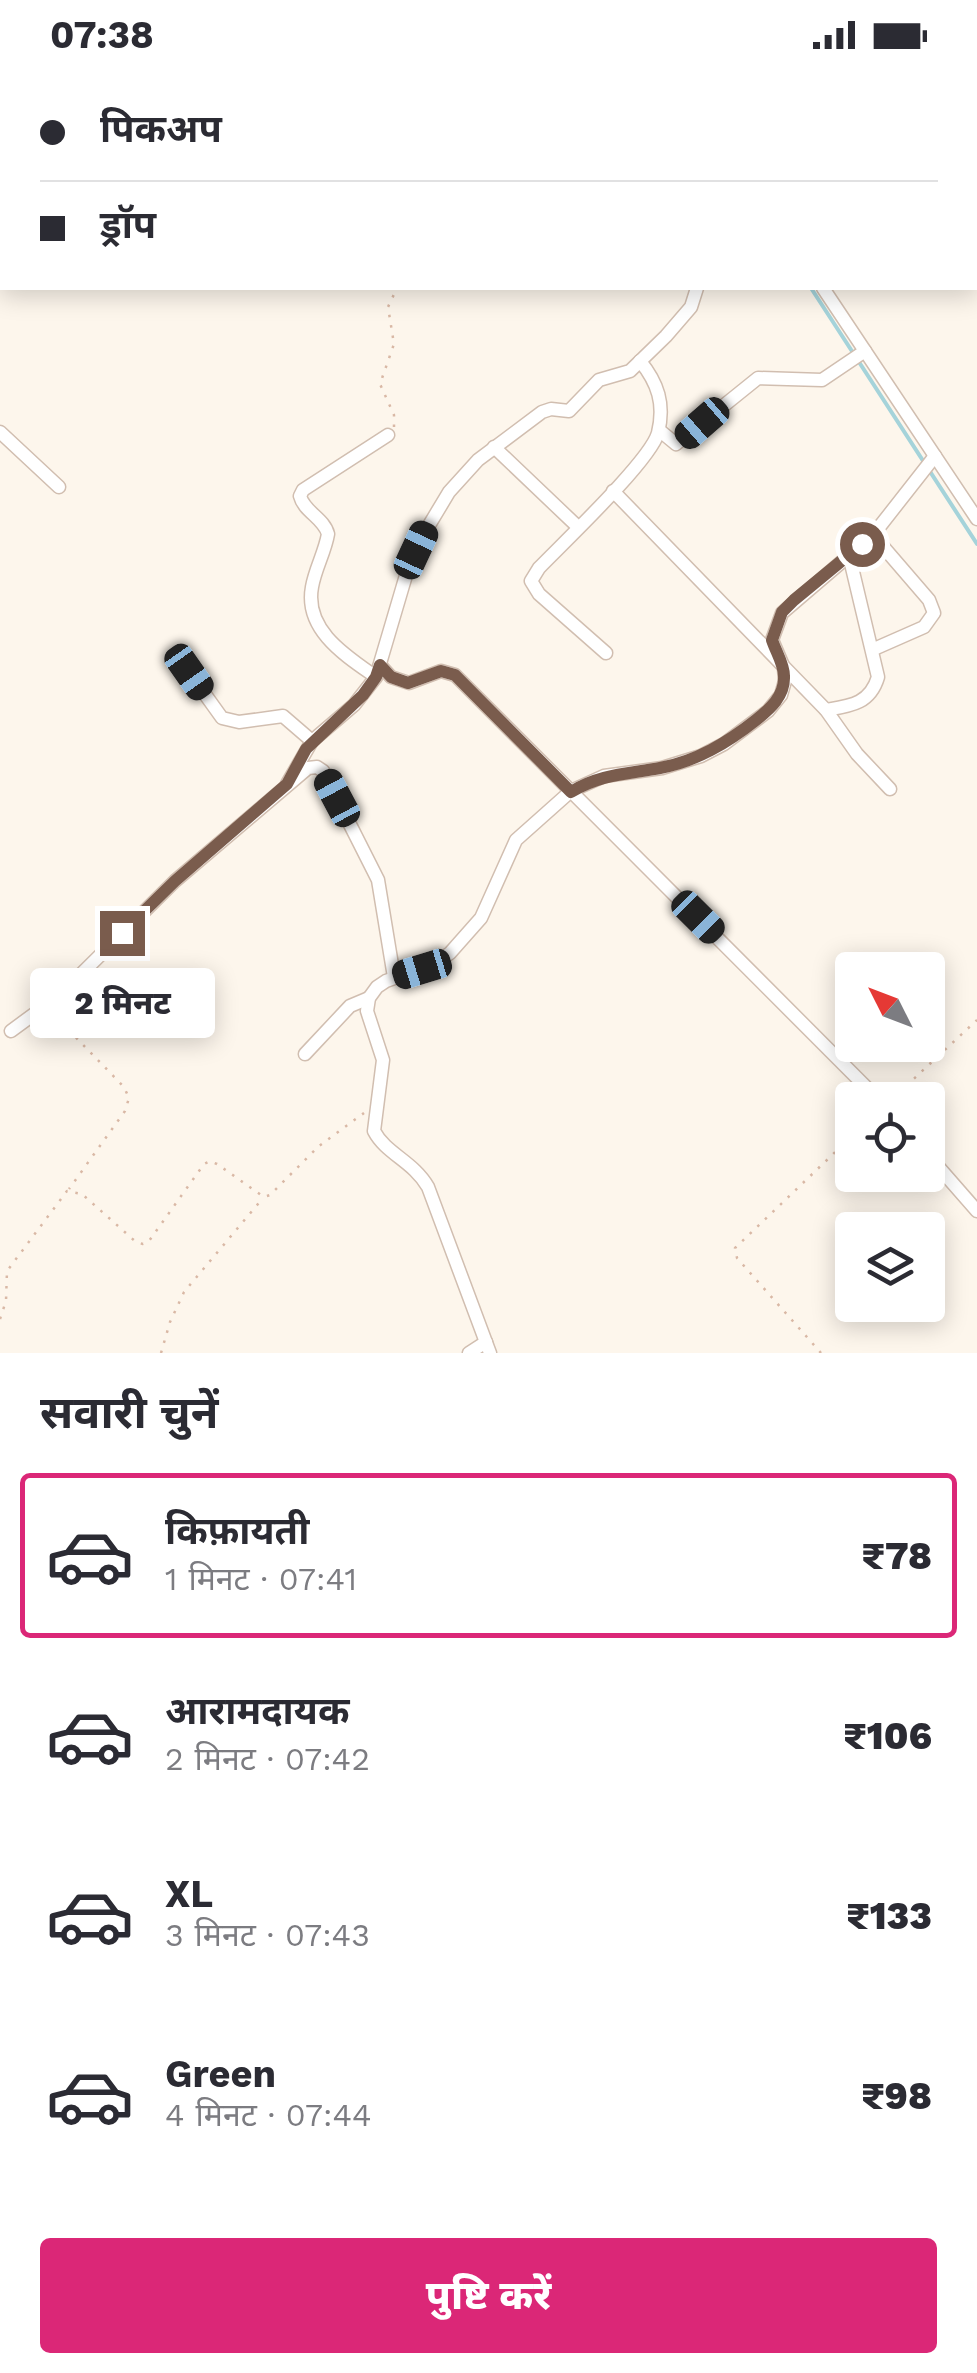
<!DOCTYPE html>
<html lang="hi">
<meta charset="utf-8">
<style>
body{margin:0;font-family:"Work Sans","Noto Sans Devanagari",sans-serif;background:#f7f7f7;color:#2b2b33;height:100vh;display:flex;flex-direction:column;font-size:38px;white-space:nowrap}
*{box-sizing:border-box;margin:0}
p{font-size:32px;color:#7c7c81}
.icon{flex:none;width:55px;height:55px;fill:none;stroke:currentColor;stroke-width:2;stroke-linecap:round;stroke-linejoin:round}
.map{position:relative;height:1283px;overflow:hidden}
.sheet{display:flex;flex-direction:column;background:#fff;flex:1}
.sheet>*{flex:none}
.top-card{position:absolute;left:0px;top:0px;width:978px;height:220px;box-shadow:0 5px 25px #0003;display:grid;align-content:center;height:220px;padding:0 40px;background:#fff}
.needle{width:65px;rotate:312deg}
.buttons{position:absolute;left:835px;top:882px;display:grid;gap:20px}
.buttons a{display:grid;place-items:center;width:110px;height:110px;border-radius:10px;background:#fff;box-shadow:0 5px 25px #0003;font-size:50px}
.end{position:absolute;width:45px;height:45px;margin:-22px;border:12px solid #7a5c4d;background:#fff;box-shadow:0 0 0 5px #fff}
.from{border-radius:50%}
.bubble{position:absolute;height:70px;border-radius:10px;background:#fff;box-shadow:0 5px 25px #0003;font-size:32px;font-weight:800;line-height:70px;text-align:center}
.car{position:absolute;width:30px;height:60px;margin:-30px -15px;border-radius:12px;box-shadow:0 0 8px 2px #0007;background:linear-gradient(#222 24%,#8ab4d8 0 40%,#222 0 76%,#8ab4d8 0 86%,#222 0)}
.top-card b{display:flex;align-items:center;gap:35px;height:95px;font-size:38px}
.top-card b+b{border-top:2px solid #e1e1e2}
.top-card i{width:25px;height:25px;background:#2b2b33}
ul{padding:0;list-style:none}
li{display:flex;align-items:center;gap:30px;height:165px;margin:0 20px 15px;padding:0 20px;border:5px solid transparent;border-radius:10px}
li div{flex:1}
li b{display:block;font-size:38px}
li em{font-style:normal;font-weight:800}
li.selected{border-color:#db2777}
li>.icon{width:90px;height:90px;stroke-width:1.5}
h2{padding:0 40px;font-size:45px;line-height:120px}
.cta{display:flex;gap:20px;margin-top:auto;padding:20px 40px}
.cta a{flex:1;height:115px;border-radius:10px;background:#db2777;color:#fff;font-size:40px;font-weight:800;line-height:115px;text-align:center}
.status{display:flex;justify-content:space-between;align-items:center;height:70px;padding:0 50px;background:#fff;direction:ltr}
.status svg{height:28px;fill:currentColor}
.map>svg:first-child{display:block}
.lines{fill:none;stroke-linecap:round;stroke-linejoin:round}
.stream{stroke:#a5d3da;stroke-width:4}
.minor-casing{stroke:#d1beb0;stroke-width:15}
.path{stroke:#d9b8a5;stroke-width:2.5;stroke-dasharray:2.5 8;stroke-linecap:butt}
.minor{stroke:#fff;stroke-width:12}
.route{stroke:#7a5c4d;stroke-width:12}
</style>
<div class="status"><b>07:38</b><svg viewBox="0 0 49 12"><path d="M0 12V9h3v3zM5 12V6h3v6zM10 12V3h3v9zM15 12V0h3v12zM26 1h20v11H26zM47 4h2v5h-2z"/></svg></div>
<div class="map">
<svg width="977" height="1283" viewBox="0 0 977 1283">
<rect width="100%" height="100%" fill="#fdf6ec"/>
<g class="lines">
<g class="stream">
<path d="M771 0V2"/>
<path d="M811 218 977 474"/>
</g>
<defs>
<g id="minor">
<path d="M10 0 13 2"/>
<path d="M658 0V2"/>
<path d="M782 0V2"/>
<path d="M0 10V0"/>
<path d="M0 85 2 116"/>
<path d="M0 205 2 201"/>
<path d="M823 218 977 449"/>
<path d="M659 360 676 374 758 308 822 310 865 281"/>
<path d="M0 362 59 417"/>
<path d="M494 377 578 457"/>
<path d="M613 421 826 640 857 684 890 719"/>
<path d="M873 465 929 530 934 543 924 557 874 579"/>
<path d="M606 583 539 524 531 511 539 498C563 473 650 391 658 363 665 334 658 313 640 291"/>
<path d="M380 595 391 607 409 613 441 601 455 605 879 1030"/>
<path d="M189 602 222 648 239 652 283 646 312 671"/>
<path d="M376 607C346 586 304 560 312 517 315 499 325 482 328 464 324 448 304 442 300 426L303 420 388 365"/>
<path d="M826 640C850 636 870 634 878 607L849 485"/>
<path d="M287 714 312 671 354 635 376 607 407 502 425 462 449 422 478 390 542 342 551 339 569 341 599 310 630 301 666 266 691 237 697 218"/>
<path d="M11 961 60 925 175 811 308 698 317 697 323 701 378 810 394 907"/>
<path d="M305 984 350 936 369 928"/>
<path d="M928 1085 977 1141"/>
<path d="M469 1283 486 1272"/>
<path d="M490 1283 428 1117C413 1091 386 1084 374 1061L383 990 367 941 369 928 377 917 386 911 436 893 450 883 481 848 516 770 571 721 604 706 662 698 701 686 724 674 768 641 781 625 785 611 784 598 772 570 782 543 873 465 935 386"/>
</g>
</defs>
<use href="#minor" class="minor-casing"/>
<g class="path">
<path d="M499 0 502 2"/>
<path d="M440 2 442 0"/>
<path d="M545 2 548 0"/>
<path d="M394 357V345L380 314 394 274 388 237 397 218"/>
<path d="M54 945 124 1017 129 1028 125 1041 69 1119"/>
<path d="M891 1030 977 950"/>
<path d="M0 1249 6 1231 7 1201 67 1121 82 1124 136 1172 143 1174 149 1171 204 1094 210 1091 217 1094 264 1127 270 1125 319 1076 364 1043"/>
<path d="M161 1283 170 1252 184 1222 263 1128"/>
<path d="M821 1283 737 1188 735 1178 852 1066"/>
</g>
<use href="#minor" class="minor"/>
</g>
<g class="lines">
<path class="route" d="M122 863 175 811 287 714 306 679 363 625 376 607 380 595 391 607 408 613 441 601 455 605 571 722C600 704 628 704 660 698 697 691 727 673 756 650 770 639 785 626 784 606 784 594 776 582 772 570L782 542 794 530 862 474"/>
</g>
</svg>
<div class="buttons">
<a><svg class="needle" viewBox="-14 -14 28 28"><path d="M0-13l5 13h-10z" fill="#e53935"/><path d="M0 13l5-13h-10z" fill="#7c7c81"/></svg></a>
<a><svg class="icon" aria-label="locate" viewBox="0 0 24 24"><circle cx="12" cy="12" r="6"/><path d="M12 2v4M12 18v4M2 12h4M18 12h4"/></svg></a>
<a><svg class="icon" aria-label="layers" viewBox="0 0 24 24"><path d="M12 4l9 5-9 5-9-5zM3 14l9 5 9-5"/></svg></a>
</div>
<i class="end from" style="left:862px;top:474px"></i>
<i class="end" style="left:122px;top:863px"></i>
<div class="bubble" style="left:30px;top:898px;width:185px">2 मिनट</div>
<i class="car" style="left:702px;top:353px;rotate:229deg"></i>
<i class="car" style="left:416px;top:480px;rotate:25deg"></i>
<i class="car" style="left:189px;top:602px;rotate:145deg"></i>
<i class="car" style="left:337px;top:728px;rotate:332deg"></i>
<i class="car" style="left:698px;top:847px;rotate:135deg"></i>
<i class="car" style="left:422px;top:899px;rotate:253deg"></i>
<div class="top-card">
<b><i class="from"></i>पिकअप</b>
<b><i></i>ड्रॉप</b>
</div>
</div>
<section class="sheet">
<h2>सवारी चुनें</h2>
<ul>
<li class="selected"><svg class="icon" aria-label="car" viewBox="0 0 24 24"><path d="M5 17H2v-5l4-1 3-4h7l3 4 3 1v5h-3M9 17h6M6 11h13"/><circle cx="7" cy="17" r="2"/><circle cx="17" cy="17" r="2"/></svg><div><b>किफ़ायती</b><p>1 मिनट · 07:41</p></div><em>₹78</em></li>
<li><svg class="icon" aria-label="car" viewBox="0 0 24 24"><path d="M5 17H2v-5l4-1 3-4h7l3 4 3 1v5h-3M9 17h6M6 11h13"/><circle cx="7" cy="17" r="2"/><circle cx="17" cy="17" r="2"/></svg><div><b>आरामदायक</b><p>2 मिनट · 07:42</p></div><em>₹106</em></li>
<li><svg class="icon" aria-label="car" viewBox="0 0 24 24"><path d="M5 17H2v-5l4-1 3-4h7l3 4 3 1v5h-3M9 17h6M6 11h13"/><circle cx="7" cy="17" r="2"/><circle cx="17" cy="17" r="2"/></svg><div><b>XL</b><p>3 मिनट · 07:43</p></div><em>₹133</em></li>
<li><svg class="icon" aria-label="car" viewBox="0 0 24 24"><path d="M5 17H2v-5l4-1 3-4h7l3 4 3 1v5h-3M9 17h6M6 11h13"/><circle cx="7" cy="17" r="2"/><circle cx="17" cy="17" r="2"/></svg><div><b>Green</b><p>4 मिनट · 07:44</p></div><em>₹98</em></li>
</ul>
<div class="cta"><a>पुष्टि करें</a></div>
</section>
